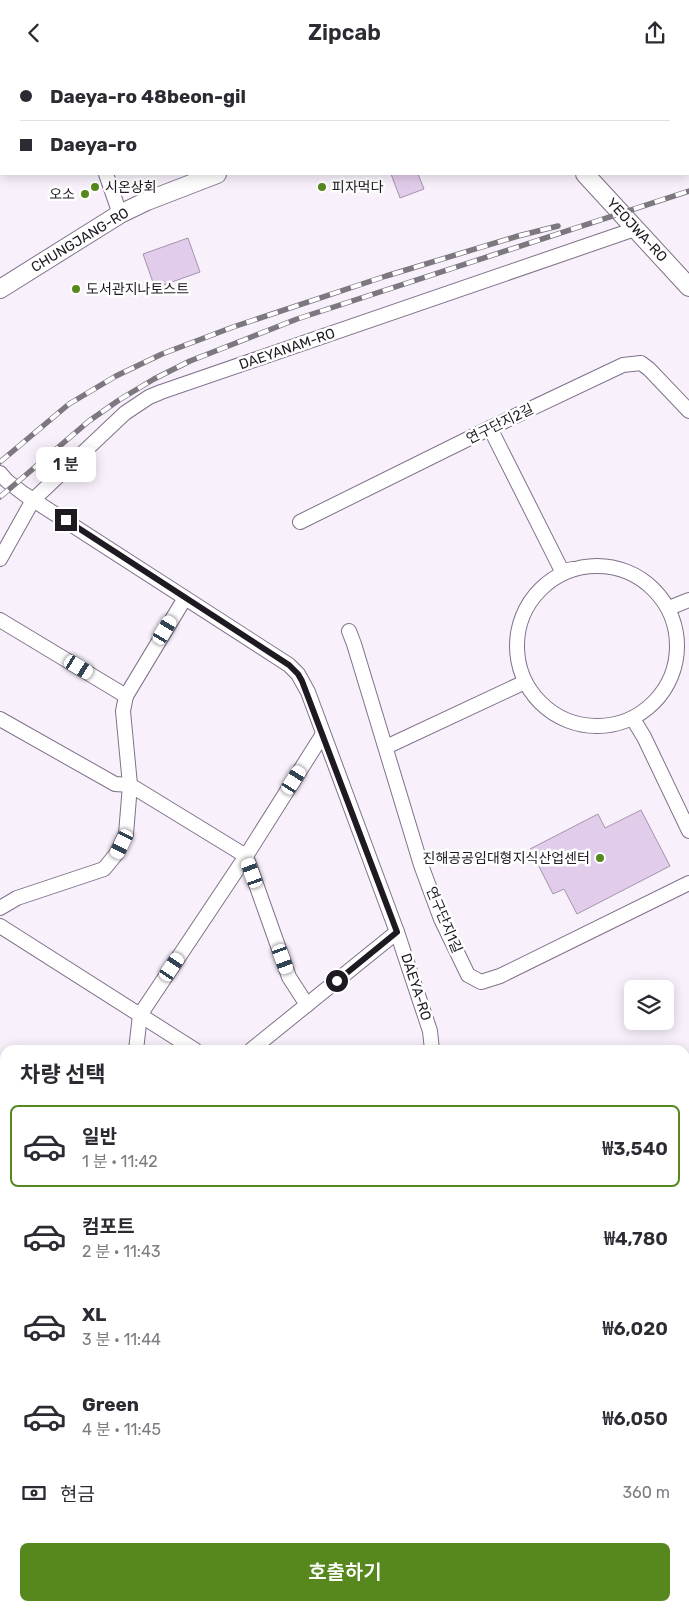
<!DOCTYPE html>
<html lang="ko">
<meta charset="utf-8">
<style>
body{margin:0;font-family:Rubik,"Noto Sans KR",sans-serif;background:#f7f7f7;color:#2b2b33;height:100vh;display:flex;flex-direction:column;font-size:19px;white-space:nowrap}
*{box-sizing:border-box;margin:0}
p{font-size:16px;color:#7c7c81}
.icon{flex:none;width:28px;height:28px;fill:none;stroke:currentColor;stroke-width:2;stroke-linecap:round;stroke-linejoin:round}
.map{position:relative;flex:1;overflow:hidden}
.side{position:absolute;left:0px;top:980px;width:690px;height:566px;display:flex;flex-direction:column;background:#fff;border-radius:15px 15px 0 0;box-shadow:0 2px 12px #0003}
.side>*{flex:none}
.hud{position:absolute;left:0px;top:0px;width:690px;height:110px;box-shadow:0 2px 12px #0003;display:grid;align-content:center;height:110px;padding:0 20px;background:#fff}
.buttons{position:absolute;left:624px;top:915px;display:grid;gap:10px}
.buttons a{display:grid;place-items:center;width:50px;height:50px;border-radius:8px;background:#fff;box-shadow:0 2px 12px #0003;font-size:25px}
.end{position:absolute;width:22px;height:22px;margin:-11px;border:6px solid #1f1922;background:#fff;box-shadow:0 0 0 2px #fff}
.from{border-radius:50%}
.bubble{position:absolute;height:35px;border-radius:8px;background:#fff;box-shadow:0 2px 12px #0003;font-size:16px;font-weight:600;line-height:35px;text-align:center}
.car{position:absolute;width:15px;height:30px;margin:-15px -8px;border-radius:6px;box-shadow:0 0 4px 1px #0007;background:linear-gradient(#fff 24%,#345 0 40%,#fff 0 76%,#345 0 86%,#fff 0)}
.hud b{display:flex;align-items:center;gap:18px;height:48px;font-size:19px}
.hud b+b{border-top:1px solid #e1e1e2}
.hud i{width:12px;height:12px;background:#2b2b33}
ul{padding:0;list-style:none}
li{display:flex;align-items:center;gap:15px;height:82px;margin:0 10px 8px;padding:0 10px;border:2px solid transparent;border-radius:8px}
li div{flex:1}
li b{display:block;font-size:19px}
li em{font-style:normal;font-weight:600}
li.on{border-color:#56881d}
li>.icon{width:45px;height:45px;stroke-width:1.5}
h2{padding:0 20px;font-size:22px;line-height:60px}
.pay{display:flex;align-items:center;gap:12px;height:55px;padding:0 20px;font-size:19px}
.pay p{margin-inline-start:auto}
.action{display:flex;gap:10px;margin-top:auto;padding:10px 20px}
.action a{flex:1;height:58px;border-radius:8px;background:#56881d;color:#fff;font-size:20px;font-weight:600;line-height:58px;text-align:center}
header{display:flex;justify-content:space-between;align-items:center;height:65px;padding:0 20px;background:#fff;font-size:22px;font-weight:600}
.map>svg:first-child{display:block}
.green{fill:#bec8ac}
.building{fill:#e2ccec;stroke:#a494ac}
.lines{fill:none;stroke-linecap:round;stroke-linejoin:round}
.minor-casing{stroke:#817189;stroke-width:16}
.major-casing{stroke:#817189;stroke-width:20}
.minor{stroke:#fff;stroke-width:14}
.major{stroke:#fff;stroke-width:18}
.rail-casing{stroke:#7d7780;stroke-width:5.5}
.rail{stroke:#fff;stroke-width:4;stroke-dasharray:11;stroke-linecap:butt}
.route{stroke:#1f1922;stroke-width:6}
.poi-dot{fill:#56881d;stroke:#fff;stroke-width:2}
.labels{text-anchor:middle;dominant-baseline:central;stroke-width:5;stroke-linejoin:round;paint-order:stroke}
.poi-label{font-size:14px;fill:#1f1922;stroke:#fff;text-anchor:start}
.street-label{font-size:14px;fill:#1f1922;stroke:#fff}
</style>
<header><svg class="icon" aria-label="back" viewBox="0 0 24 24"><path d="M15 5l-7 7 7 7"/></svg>Zipcab<svg class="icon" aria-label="share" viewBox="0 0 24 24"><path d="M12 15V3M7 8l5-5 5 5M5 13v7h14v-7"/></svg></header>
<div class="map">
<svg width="689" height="1546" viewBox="0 0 689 1546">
<rect width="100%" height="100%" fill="#f8f1fc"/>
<path class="green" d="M79 1541H390L403 1546H66Z"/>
<g class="building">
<path d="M391 109H418L424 124 400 133Z"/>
<path d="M188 173 200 207 155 223 143 189Z"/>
<path d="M641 745 670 801 577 849 564 824 553 829 530 784 598 749 605 763Z"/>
</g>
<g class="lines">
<defs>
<g id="minor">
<path d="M67 0 68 1"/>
<path d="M53 1 55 0"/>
<path d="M0 36 1 35"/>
<path d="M106 109 120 149"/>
<path d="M490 363 562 506 573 504"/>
<path d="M0 408 7 416 24 429 289 600 298 609 308 627 397 867 430 966 432 985"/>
<path d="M300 457 490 363 623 300 641 298 649 304 689 346"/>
<path d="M0 494 33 435 125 348 149 332 161 327 635 164"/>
<circle cx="597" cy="581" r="80"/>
<path d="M669 543 689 535"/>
<path d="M0 555 126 631"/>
<path d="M349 566 354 579 421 800 441 854 468 910 481 917 500 911 689 818"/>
<path d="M0 654 115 719 130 720 246 791 289 912 307 940"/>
<path d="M633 654 644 672 689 766"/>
<path d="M386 682 525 617"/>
<path d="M0 843 17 833 104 804 117 788 126 769 130 720 123 646 126 631 185 533"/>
<path d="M0 861 195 985"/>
<path d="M136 985 140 950 246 791 323 669"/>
<path d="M251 985 397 867"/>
<path d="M0 1042 5 1044"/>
</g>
<g id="major">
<path d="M314 0 315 1"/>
<path d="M507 1 510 0"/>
<path d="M585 109 689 222"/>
<path d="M0 224 120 149 147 136 217 109"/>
<path d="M0 1191 5 1193"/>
<path d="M0 1246 5 1247"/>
<path d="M0 1262 5 1263"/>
<path d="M0 1411 5 1406"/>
<path d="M598 1541 606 1546"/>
<path d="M635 1541 643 1546"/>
<path d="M680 1541 687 1546"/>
</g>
</defs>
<use href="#minor" class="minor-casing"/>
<use href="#major" class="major-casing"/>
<use href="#minor" class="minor"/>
<use href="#major" class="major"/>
<defs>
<g id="rail">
<path d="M0 397 69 339 116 311 162 289 233 262 386 211 518 171 558 161"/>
<path d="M0 432 89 356 119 335 154 314 190 296 297 254 689 126"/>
</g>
</defs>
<use href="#rail" class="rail-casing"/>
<use href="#rail" class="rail"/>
</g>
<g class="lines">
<path class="route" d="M66 455 289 600 298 609 302 616 397 867 337 916"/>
</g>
<g class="poi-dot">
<circle cx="95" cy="122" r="5"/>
<circle cx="322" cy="122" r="5"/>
<circle cx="85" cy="129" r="5"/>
<circle cx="76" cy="224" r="5"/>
<circle cx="600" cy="793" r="5"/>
</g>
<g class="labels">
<g class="poi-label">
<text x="105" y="122">시온상회</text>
<text x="332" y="122">피자먹다</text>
<text x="75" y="129" text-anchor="end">오소</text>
<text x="86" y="224">도서관지나토스트</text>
<text x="590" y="793" text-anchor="end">진해공공임대형지식산업센터</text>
</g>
<g class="street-label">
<text transform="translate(637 165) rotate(47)">YEOJWA-RO</text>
<text transform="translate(80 175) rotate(-31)">CHUNGJANG-RO</text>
<text transform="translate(287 284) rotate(-19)">DAEYANAM-RO</text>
<text transform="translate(500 359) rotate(-26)">연구단지2길</text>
<text transform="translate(444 855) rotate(67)">연구단지1길</text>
<text transform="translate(416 922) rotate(72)">DAEYA-RO</text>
</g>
</g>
</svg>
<div class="buttons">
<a><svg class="icon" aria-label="layers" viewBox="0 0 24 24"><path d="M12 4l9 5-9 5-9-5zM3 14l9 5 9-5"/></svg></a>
</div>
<i class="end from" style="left:337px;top:916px"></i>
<i class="end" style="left:66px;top:455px"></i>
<div class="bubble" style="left:36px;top:382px;width:60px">1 분</div>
<i class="car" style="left:165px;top:565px;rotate:31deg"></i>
<i class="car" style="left:79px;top:602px;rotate:121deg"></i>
<i class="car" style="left:294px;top:715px;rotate:32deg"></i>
<i class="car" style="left:122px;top:779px;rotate:206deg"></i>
<i class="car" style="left:252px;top:808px;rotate:340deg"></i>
<i class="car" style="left:283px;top:894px;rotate:160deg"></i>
<i class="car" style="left:172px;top:902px;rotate:34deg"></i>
<div class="hud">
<b><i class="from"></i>Daeya-ro 48beon-gil</b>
<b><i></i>Daeya-ro</b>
</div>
<section class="side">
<h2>차량 선택</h2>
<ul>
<li class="on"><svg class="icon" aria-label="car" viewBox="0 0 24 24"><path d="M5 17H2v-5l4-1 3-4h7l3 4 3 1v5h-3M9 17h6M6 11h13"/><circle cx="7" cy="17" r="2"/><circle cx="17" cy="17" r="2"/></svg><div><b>일반</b><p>1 분 · 11:42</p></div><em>₩3,540</em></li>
<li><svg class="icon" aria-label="car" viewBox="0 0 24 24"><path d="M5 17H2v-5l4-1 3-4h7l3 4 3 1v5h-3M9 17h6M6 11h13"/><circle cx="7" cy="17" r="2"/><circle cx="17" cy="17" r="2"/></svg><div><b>컴포트</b><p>2 분 · 11:43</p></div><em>₩4,780</em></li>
<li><svg class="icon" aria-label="car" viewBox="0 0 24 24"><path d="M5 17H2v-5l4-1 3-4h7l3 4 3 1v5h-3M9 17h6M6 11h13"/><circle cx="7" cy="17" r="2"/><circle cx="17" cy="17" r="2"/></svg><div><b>XL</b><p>3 분 · 11:44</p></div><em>₩6,020</em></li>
<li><svg class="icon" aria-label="car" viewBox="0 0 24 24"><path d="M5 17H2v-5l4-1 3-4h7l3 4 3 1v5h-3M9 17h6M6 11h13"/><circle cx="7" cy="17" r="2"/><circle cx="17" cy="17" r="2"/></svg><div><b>Green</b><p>4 분 · 11:45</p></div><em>₩6,050</em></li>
</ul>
<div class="pay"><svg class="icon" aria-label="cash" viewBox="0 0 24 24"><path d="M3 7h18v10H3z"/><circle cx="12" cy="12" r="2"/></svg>현금<p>360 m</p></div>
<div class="action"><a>호출하기</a></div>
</section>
</div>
